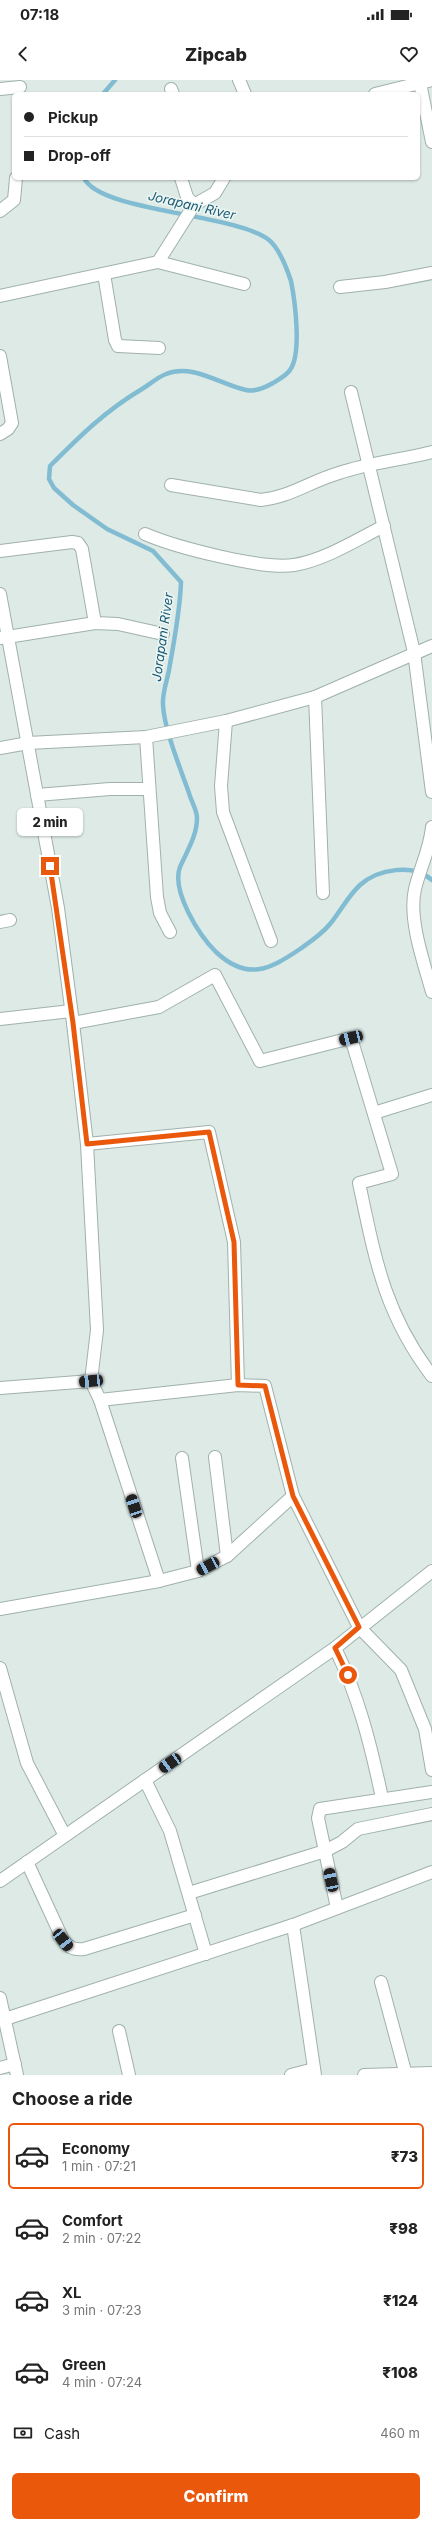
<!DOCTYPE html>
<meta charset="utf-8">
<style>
body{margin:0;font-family:Inter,sans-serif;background:#f6f6f6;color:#222;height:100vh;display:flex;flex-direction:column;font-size:15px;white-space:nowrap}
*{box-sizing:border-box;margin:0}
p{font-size:13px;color:#767676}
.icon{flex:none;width:22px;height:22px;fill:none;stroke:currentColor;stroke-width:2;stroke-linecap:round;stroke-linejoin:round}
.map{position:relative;height:1995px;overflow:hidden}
.sheet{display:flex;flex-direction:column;background:#fff;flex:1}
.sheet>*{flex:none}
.banner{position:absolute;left:12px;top:12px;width:408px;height:88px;border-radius:6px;box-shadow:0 1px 3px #0004;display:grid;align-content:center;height:88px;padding:0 12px;background:#fff}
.end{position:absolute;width:18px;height:18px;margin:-9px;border:5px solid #ea580c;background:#fff;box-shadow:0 0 0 2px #fff}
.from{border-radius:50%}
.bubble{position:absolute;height:28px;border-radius:6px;background:#fff;box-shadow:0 1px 3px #0004;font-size:13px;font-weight:800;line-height:28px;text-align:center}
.car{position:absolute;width:12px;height:24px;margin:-12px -6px;border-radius:5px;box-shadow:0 0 3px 1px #0007;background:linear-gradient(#222 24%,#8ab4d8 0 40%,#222 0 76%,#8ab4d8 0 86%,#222 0)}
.banner b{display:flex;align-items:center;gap:14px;height:38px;font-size:15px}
.banner b+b{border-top:1px solid #e0e0e0}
.banner i{width:10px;height:10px;background:#222}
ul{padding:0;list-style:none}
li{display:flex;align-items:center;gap:12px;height:66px;margin:0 8px 6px;padding:0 4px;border:2px solid transparent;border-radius:6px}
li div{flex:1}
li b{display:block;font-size:15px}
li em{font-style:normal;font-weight:800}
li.on{border-color:#ea580c}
li>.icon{width:36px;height:36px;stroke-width:1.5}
h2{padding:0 12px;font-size:18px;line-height:48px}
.pay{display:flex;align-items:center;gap:10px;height:44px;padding:0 12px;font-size:15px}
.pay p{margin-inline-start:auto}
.action{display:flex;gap:8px;margin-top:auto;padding:8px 12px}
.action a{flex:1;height:46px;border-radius:6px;background:#ea580c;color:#fff;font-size:16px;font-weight:800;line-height:46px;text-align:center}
.status{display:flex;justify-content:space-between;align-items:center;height:28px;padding:0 20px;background:#fff;direction:ltr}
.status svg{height:11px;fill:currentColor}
header{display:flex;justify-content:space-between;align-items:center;height:52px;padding:0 12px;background:#fff;font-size:18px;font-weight:800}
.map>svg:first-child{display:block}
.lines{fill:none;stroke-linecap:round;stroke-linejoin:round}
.stream{stroke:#82bcd2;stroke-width:4.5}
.minor-casing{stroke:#a0b1ad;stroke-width:14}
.minor{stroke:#fff;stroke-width:12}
.route{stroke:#ea580c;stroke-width:5}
.labels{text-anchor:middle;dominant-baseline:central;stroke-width:3;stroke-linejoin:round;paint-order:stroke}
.water-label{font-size:13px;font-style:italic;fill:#185b76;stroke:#edf6f3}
</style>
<div class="status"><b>07:18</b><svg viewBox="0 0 49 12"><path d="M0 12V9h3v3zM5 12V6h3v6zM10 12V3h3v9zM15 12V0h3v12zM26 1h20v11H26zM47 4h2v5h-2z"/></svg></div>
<header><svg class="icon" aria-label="back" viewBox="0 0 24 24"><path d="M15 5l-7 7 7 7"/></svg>Zipcab<svg class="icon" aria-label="heart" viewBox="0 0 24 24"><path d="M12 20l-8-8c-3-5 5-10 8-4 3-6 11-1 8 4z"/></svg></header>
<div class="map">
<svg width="432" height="1995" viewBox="0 0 432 1995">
<rect width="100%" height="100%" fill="#ddeae6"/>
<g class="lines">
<g class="stream">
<path d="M103 14 115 0"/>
<path d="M84 98C100 132 234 133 269 160 280 169 287 189 291 201 295 221 302 274 290 290 287 295 278 300 273 303 266 307 255 312 246 310 221 305 193 283 166 294 158 297 150 304 142 309 105 331 80 356 50 386L49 399 54 408 73 425 107 449 153 471 181 502C180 532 174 561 169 590 167 601 162 614 163 625 164 649 181 690 189 713 191 721 197 730 197 738 197 756 187 771 180 787 171 811 199 855 216 872 247 901 269 890 300 869 310 862 322 854 330 844 340 832 348 816 360 805 378 789 413 783 432 800"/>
</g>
<defs>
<g id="minor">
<path d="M239 0 245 14"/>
<path d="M420 3 432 62"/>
<path d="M0 9 20 7"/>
<path d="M171 9 173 14"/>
<path d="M375 14 432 0"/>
<path d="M181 98 187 117 194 125"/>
<path d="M0 131 14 120 16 98"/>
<path d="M158 182 244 204"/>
<path d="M104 194 115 260 118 266 159 268"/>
<path d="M340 207 385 202 432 193"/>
<path d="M0 216 158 182 194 125 215 113 224 98"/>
<path d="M0 276 12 343 8 349 0 354"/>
<path d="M351 312 414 572 432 712"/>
<path d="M171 405 261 420C290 417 311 401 339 393 369 383 401 380 432 372"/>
<path d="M145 454C175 467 263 490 294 485 325 480 356 460 384 446"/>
<path d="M0 471 72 462 78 463 82 469 95 543"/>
<path d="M0 514 58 828 73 943 87 1064 97 1250 91 1301 100 1320 238 1305 265 1306 293 1416 359 1547 401 1590 425 1649 432 1690"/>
<path d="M1 558 95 543 118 544 163 554"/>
<path d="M315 617 323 813"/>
<path d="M226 641 221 706 223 732 271 861"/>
<path d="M146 657 157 817 160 833 170 852"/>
<path d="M0 668 28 663 146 657 226 641 315 617 432 566"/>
<path d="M37 715 110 709H149"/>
<path d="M432 747C430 769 420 788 415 809 408 839 424 883 432 912"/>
<path d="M0 842 10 840"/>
<path d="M0 939 71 931"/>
<path d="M73 943 159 927 215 895 260 981 351 958 392 1094 359 1103C375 1178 384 1233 432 1296"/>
<path d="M374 1033 432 1015"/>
<path d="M87 1064 209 1052 234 1162 238 1305"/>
<path d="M0 1308 91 1301"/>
<path d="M100 1320 159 1501"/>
<path d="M215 1377 227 1476"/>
<path d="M182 1378 198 1491"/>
<path d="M0 1529 159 1501 198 1491 227 1476 293 1416"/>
<path d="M335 1568C359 1617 371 1666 382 1718"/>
<path d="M0 1588 27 1683 64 1754"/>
<path d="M145 1700 170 1751 206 1874"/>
<path d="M27 1782 63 1860C69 1868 74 1870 84 1869L195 1835"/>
<path d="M0 1801 335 1568 432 1491"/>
<path d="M189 1813 325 1771 342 1762 358 1749 432 1734"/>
<path d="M337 1828 318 1738 320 1729 432 1712"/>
<path d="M293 1845 315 1995"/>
<path d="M381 1902 406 1995"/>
<path d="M0 1918 17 1995"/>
<path d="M5 1939 293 1845 432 1792"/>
<path d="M119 1951 129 1995"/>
<path d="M0 1988 15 1984"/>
<path d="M291 1995 314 1989"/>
<path d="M364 1995 432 1993"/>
</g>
</defs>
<use href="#minor" class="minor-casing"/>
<use href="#minor" class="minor"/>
</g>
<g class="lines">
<path class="route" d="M50 786 73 943 87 1064 209 1052 234 1162 238 1305 265 1306 293 1416 359 1547 335 1568 348 1595"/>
</g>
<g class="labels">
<g class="water-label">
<text transform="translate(192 125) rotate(13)">Jorapani River</text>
<text transform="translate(162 557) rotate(-82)">Jorapani River</text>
</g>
</g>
</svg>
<i class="end from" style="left:348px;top:1595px"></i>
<i class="end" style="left:50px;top:786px"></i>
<div class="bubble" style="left:17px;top:728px;width:66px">2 min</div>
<i class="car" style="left:351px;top:958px;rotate:256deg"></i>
<i class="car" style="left:91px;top:1301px;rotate:265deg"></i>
<i class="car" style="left:134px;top:1426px;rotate:342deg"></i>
<i class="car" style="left:208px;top:1486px;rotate:242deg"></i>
<i class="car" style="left:170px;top:1683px;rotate:235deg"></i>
<i class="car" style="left:331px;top:1800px;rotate:348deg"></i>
<i class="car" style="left:63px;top:1860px;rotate:142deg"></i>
<div class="banner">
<b><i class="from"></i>Pickup</b>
<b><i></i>Drop-off</b>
</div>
</div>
<section class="sheet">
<h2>Choose a ride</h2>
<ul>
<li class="on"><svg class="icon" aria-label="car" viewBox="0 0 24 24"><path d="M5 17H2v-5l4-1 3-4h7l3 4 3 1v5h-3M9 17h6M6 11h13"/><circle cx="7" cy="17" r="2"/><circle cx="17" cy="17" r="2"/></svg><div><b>Economy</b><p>1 min · 07:21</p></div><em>₹73</em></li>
<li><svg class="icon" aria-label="car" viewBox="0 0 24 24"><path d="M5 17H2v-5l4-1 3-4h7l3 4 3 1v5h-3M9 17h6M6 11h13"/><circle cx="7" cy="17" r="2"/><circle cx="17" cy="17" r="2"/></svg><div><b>Comfort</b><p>2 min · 07:22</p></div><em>₹98</em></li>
<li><svg class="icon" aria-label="car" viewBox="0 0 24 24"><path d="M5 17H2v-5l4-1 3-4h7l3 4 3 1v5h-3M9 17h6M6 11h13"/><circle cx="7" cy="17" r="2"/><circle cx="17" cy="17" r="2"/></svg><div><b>XL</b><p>3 min · 07:23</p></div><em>₹124</em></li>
<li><svg class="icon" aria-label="car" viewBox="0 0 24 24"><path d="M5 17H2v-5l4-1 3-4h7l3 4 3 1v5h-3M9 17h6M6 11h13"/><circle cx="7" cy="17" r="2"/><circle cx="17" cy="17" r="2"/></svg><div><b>Green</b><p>4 min · 07:24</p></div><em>₹108</em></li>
</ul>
<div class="pay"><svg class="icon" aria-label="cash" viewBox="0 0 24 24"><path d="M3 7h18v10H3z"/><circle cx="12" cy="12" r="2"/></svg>Cash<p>460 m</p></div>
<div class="action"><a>Confirm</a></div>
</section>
